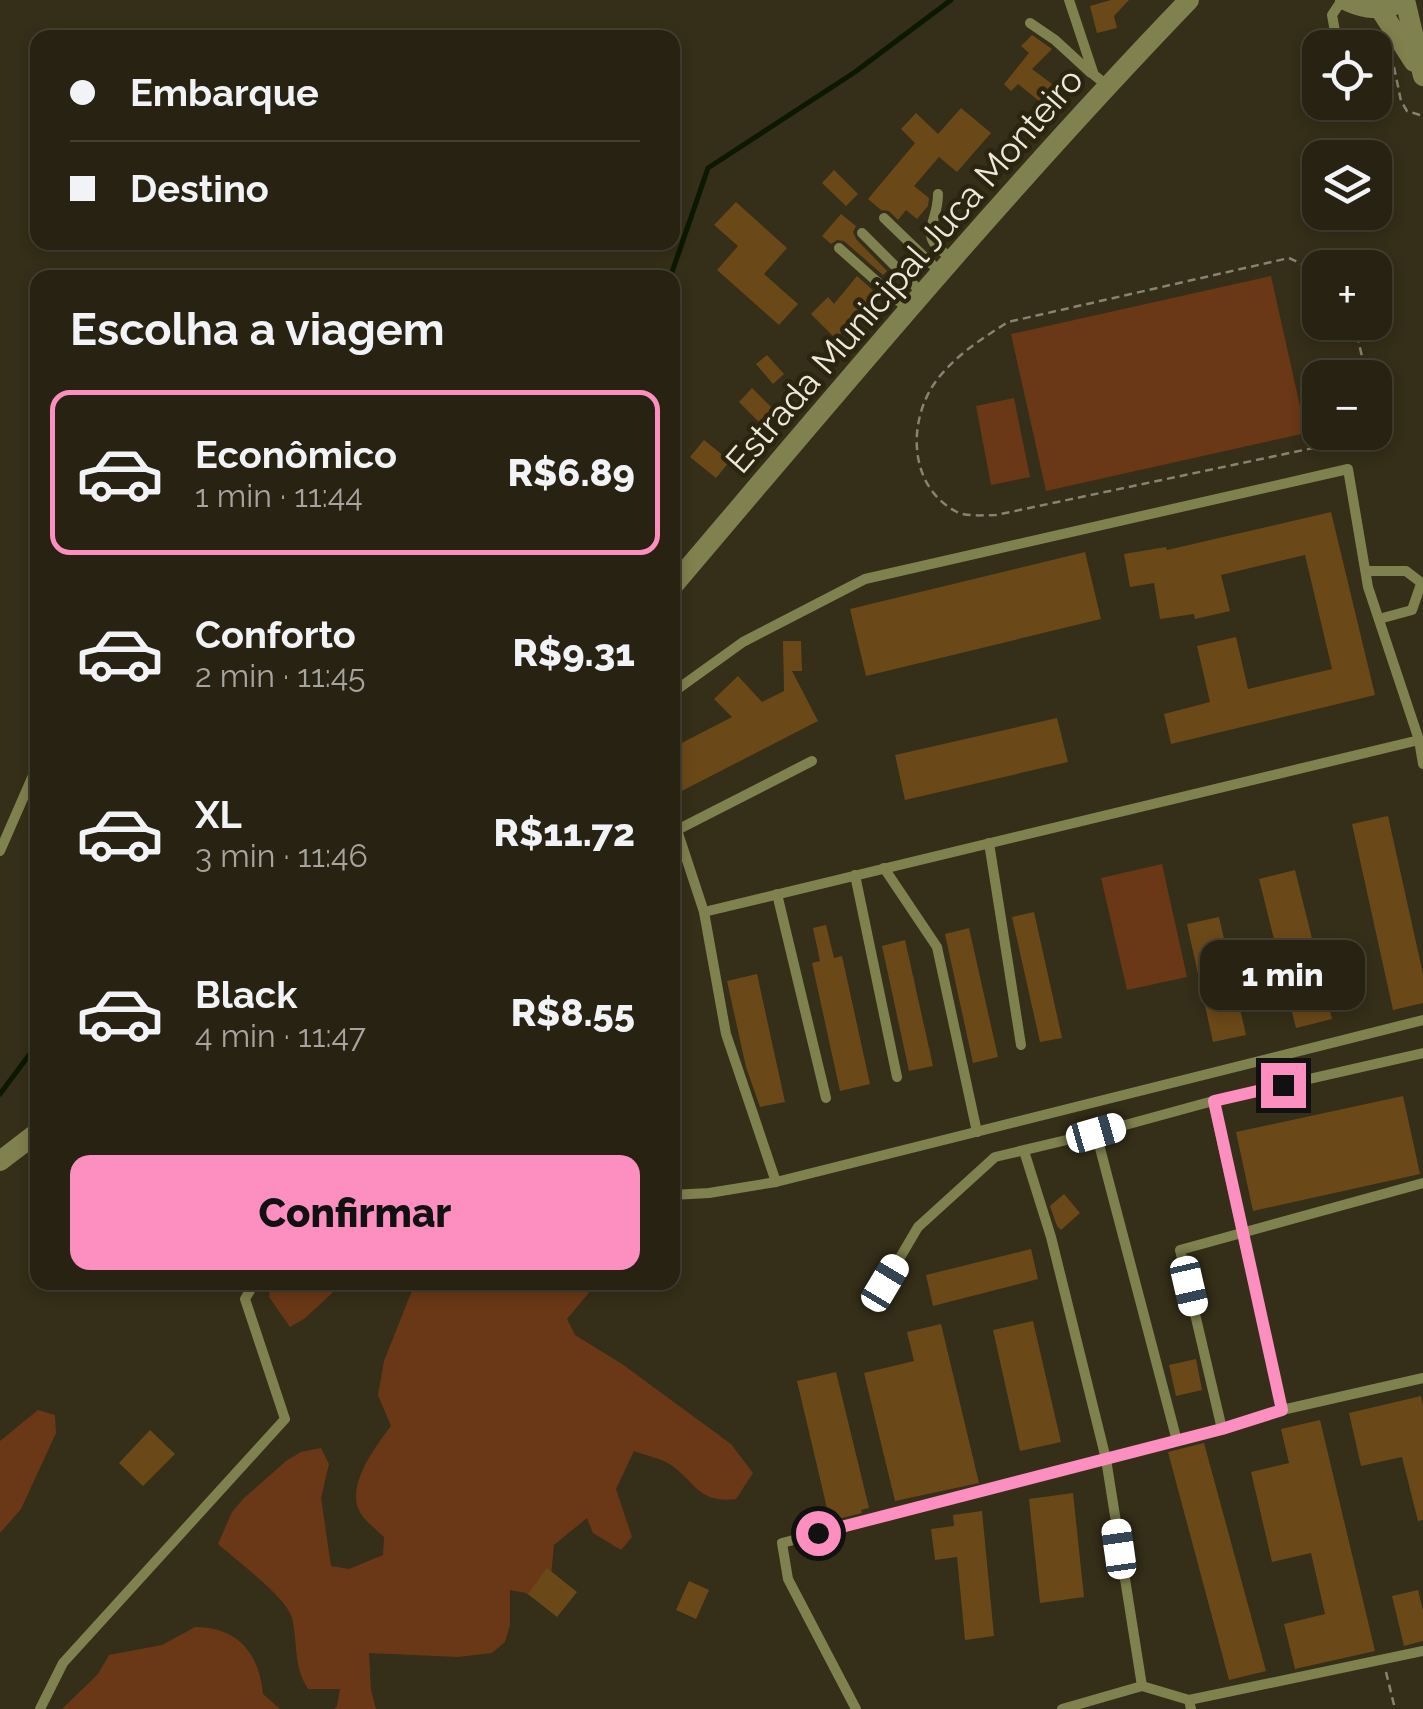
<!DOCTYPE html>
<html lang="pt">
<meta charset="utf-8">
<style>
body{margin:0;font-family:Raleway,sans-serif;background:#342f20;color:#f1f3f6;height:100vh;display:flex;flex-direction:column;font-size:38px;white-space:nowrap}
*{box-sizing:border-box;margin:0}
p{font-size:32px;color:#a5a49f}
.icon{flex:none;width:55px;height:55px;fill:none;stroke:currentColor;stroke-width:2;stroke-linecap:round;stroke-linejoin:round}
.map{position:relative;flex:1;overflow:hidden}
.side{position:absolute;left:30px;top:270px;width:650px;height:1020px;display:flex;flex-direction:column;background:#282212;border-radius:20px;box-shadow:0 5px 15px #0003,0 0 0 2px #443f32}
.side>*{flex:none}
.top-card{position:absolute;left:30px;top:30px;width:650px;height:220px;border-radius:20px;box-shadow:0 5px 15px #0003,0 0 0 2px #443f32;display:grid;align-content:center;height:220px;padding:0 40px;background:#282212}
.tools{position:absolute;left:1302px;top:30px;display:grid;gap:20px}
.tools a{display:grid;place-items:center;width:90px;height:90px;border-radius:20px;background:#282212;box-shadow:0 5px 15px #0003,0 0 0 2px #443f32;font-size:50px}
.end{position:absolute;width:45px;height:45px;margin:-22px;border:12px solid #fd8ec0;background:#111;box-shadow:0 0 0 5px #111}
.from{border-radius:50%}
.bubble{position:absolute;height:70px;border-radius:20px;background:#282212;box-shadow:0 5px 15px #0003,0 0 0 2px #443f32;font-size:32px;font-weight:800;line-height:70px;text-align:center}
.car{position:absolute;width:30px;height:60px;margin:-30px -15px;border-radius:12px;box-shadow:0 0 8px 2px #0007;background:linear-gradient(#fff 24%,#345 0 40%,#fff 0 76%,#345 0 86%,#fff 0)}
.top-card b{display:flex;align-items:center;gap:35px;height:95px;font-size:38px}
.top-card b+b{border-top:2px solid #443f32}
.top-card i{width:25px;height:25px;background:#f1f3f6}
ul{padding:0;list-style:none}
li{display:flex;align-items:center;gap:30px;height:165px;margin:0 20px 15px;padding:0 20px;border:5px solid transparent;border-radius:20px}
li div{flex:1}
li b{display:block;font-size:38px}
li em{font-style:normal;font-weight:800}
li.on{border-color:#fd8ec0}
li>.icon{width:90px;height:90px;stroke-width:1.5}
h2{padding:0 40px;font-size:45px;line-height:120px}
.primary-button{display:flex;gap:20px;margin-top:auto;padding:20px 40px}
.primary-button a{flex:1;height:115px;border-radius:20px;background:#fd8ec0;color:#111;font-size:40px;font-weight:800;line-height:115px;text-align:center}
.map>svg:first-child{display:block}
.green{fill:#6a3817}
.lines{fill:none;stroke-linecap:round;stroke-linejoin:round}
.stream{stroke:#0b1900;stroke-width:5}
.building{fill:#6b4818}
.path{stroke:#888270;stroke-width:2.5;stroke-dasharray:8 5;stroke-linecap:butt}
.service{stroke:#7f814e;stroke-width:10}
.tertiary{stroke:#7f814e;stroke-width:20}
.route{stroke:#fd8ec0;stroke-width:12}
.labels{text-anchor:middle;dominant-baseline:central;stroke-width:9;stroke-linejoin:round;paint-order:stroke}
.street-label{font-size:35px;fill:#ede8db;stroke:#2b240e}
</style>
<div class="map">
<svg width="1423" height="1709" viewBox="0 0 1423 1709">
<rect width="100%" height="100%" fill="#352e18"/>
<g class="green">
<path d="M1271 276 1306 433 1046 491 1011 334Z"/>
<path d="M1014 398 1030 477 991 485 976 406Z"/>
<path d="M1162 864 1187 977 1127 990 1101 878Z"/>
<path d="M271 1283V1282L343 1283 304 1319 290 1327 269 1297Z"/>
<path d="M415 1283H597L567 1319 575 1335 622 1364 731 1444 753 1473 736 1499C695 1504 695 1478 666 1462 656 1457 644 1455 634 1451L616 1489 632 1537 621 1550 593 1533 587 1518 554 1545 549 1596 554 1613 526 1593 510 1590V1625L505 1642 492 1653 458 1657 369 1653 371 1690 376 1709H334L337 1706 340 1689H308C293 1665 298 1644 292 1618 287 1598 236 1560 218 1544L232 1512 244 1498 286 1461 301 1452 321 1448 329 1464 321 1498 331 1566 349 1569 383 1555 384 1537C377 1530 366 1522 361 1514 344 1488 375 1447 391 1426L378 1395 384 1361Z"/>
<path d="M38 1410 55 1415 56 1433 21 1509 0 1533V1441Z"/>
<path d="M195 1627C238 1627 259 1653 263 1694L280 1709H62L98 1674 109 1655 162 1645Z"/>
</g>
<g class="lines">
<g class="stream">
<path d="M670 278 708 168 855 72 951 0"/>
<path d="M0 1094 38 1043"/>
</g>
</g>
<g class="building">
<path d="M1111 0H1129L1114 16 1117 28 1097 33 1090 6Z"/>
<path d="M1032 35 1052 49 1032 69 1052 84 1039 101 1018 84 1011 91 1004 84 1029 53 1021 46Z"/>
<path d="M961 108 991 133 957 172 939 157 914 186 929 198 928 206 917 219 906 210 898 220 889 211 881 210 868 199 915 143 901 129 916 113 938 134Z"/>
<path d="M834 170 858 194 846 206 822 183Z"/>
<path d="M736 202 787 248 764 274 798 304 779 325 717 270 738 246 714 225Z"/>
<path d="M841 214 856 226 853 232 856 239 887 271 883 275 844 241 837 240 831 244 822 236Z"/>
<path d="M857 276 876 293 836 339 811 314 828 297 834 304Z"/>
<path d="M767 355 784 374 773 384 756 364Z"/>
<path d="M752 388 774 410 761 424 739 402Z"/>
<path d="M704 440 730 461 716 478 690 457Z"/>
<path d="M1331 512 1375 695 1171 744 1164 714 1210 702 1197 646 1236 637 1248 689 1332 669 1305 555 1221 575 1230 611 1195 619 1194 614 1160 619 1154 583 1130 587 1124 554 1166 547 1167 550Z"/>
<path d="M1085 552 1101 619 866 676 850 609Z"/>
<path d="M783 641H801L802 671H792L818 721 672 796V748L732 717 714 699 738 676 762 702 784 691Z"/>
<path d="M1057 718 1068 762 905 800 895 755Z"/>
<path d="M1388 816 1423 974V1003L1393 1010 1352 824Z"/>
<path d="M1295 870 1332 1019 1296 1028 1259 879Z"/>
<path d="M1034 912 1062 1038 1040 1042 1012 917Z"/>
<path d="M1219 917 1246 1035 1213 1042 1187 924Z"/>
<path d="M826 925 834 958 842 956 870 1084 840 1091 812 963 820 961 813 928Z"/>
<path d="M969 928 998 1057 973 1063 945 934Z"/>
<path d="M905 940 933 1066 909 1071 882 946Z"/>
<path d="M757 974 785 1102 760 1107 746 1067 727 981Z"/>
<path d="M1403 1096 1420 1174 1253 1211 1236 1132Z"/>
<path d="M1064 1194 1080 1213 1061 1230 1057 1226 1050 1206Z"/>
<path d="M1031 1249 1038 1279 933 1306 926 1275Z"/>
<path d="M1033 1321 1061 1442 1020 1451 993 1330Z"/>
<path d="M941 1324 979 1483 895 1501 864 1373 914 1361 907 1332Z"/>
<path d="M1196 1359 1202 1390 1176 1396 1169 1365Z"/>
<path d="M836 1372 869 1508 861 1510 862 1513 830 1521 797 1381Z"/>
<path d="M1421 1396 1423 1406V1520L1418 1521 1402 1457 1361 1466 1349 1413Z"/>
<path d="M1320 1420 1375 1651 1295 1669 1284 1624 1325 1614 1311 1553 1272 1562 1251 1472 1289 1463 1281 1429Z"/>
<path d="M150 1430 175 1454 143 1486 119 1463Z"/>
<path d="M1204 1443 1266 1671 1229 1680 1168 1452Z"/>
<path d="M1073 1493 1084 1597 1040 1603 1029 1499Z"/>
<path d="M982 1511 994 1636 965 1640 957 1557 935 1560 931 1529 954 1526 953 1515Z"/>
<path d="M547 1568 577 1592 557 1617 528 1594Z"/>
<path d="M689 1581 709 1590 696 1619 676 1610Z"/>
<path d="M1418 1590 1423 1611V1641L1404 1646 1392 1596Z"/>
</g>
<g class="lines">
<g class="path">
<path d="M1394 67 1401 101 1407 111 1423 116"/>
<path d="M1320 272 1289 258 1008 322C983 338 959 353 940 376 907 415 906 486 957 512 968 517 984 515 996 515L1318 447 1336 432"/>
<path d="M1354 322 1367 378"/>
<path d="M1386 1672 1395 1709"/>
</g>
<g class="service">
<path d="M1069 0 1094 75 1107 85"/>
<path d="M1030 23 1055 40 1091 73"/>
<path d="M1338 48 1332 15 1342 0"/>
<path d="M938 194C938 227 914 235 953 259"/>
<path d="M884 218 940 272"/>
<path d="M862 233 922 293"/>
<path d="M839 248 909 310"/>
<path d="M1366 571H1406L1423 584"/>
<path d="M1379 619 1412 610 1421 584"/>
<path d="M672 693 743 642 865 579 1348 469 1368 587 1419 740 704 912 726 1034 776 1182"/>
<path d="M1419 740 1423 764"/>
<path d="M989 843 1021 1045"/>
<path d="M0 851 38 764"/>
<path d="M884 868 937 947 977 1132"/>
<path d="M855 875 897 1077"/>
<path d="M777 894 826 1098"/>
<path d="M704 912 677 830 812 761"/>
<path d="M1213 1101 1282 1410"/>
<path d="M1096 1133 1177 1441"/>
<path d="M1024 1151 1051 1237 1106 1459 1142 1686 1189 1700 1191 1709"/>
<path d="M672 1195 709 1193 776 1182 1423 1020"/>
<path d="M885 1283 918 1227 995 1157 1096 1133 1213 1101 1423 1053"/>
<path d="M1222 1429 1180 1250 1423 1183"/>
<path d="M1189 1700 1423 1651"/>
<path d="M40 1709 63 1663 285 1419 245 1299 255 1282"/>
<path d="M856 1709 788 1579 782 1543 1222 1429 1282 1410 1423 1378"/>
<path d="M1062 1709 1142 1686"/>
</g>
<g class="tertiary">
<path d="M1345 0C1361 8 1374 10 1391 7"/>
<path d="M1405 0 1423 76"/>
<path d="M1380 9 1414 62"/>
<path d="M672 587C841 388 1008 188 1189 0"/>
<path d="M0 1161 38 1132"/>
</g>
</g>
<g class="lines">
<path class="route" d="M818 1533 1222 1429 1282 1410 1214 1101 1283 1085"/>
</g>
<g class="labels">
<g class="street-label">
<text transform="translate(904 270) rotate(-49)">Estrada Municipal Juca Monteiro</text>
</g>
</g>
</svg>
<div class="tools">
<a><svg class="icon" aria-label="locate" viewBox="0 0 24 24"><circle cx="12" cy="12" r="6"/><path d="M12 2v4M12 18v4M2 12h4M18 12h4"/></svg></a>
<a><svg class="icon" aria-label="layers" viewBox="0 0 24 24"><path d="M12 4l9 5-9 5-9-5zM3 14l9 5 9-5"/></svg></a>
<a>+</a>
<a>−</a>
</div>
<i class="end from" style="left:818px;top:1533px"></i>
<i class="end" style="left:1283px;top:1085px"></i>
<div class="bubble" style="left:1200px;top:940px;width:165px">1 min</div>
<i class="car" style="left:1096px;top:1133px;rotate:74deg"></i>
<i class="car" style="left:885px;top:1283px;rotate:31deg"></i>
<i class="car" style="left:1189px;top:1286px;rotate:167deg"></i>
<i class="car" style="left:1119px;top:1549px;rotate:352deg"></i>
<div class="top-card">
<b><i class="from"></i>Embarque</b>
<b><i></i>Destino</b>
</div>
<section class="side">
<h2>Escolha a viagem</h2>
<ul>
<li class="on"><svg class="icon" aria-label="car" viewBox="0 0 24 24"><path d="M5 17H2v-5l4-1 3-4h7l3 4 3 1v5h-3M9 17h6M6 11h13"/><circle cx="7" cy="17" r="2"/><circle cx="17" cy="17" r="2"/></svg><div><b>Econômico</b><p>1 min · 11:44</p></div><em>R$6.89</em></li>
<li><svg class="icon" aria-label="car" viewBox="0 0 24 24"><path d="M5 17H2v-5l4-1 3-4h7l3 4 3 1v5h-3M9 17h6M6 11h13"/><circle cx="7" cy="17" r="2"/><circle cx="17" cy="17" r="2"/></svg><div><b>Conforto</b><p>2 min · 11:45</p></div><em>R$9.31</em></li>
<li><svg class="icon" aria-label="car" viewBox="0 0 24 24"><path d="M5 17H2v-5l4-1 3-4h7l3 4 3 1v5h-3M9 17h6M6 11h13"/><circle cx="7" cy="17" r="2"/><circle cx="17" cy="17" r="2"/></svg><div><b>XL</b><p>3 min · 11:46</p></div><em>R$11.72</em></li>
<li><svg class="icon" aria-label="car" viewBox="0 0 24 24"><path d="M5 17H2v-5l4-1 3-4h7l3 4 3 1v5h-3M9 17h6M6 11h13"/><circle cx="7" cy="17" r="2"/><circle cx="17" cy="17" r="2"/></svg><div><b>Black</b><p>4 min · 11:47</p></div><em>R$8.55</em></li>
</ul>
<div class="primary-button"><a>Confirmar</a></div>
</section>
</div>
